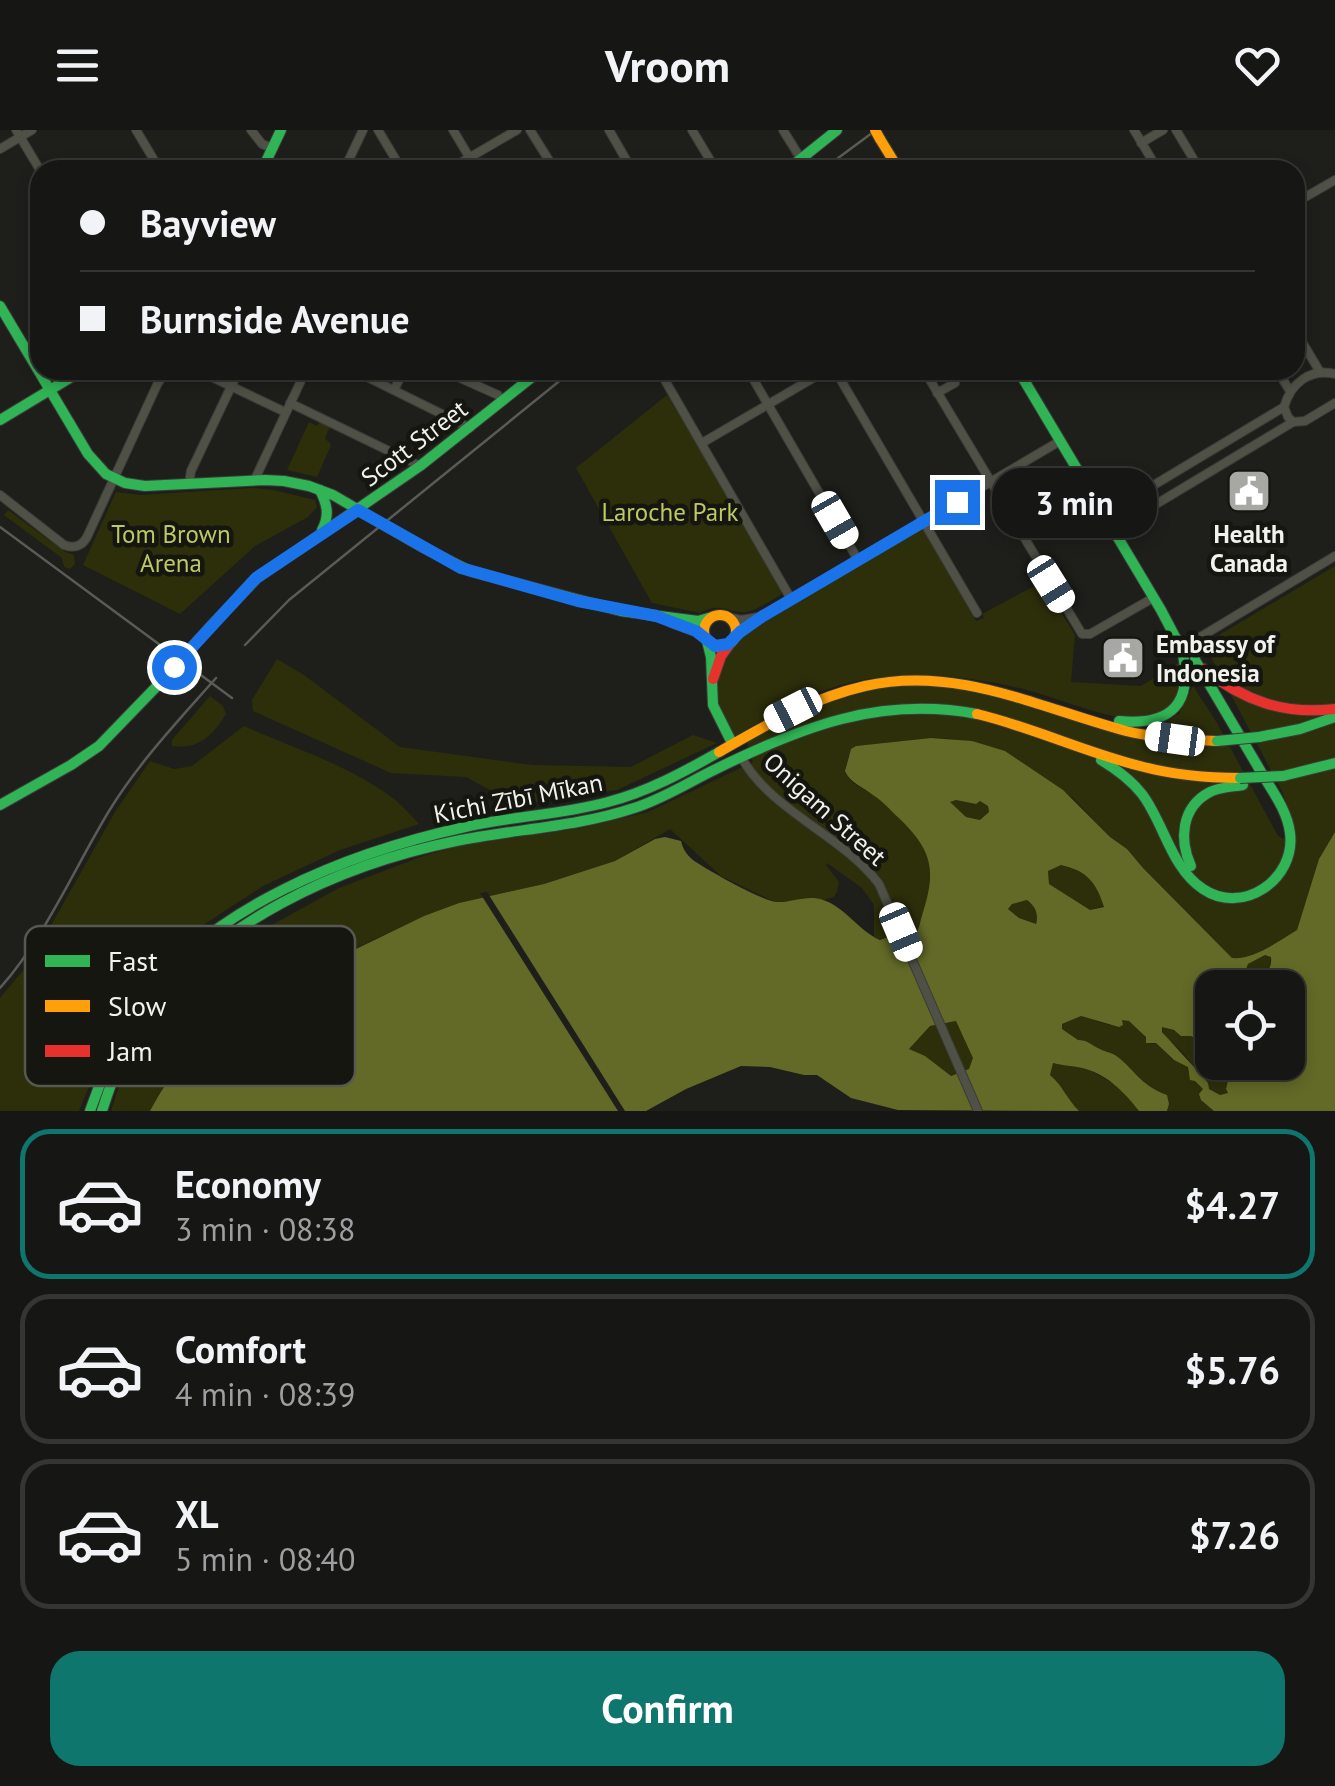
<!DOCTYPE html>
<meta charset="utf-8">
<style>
body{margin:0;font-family:"PT Sans",sans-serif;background:#232422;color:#f1f3f6;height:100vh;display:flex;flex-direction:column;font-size:38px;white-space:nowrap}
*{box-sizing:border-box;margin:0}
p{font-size:32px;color:#9e9fa0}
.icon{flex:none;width:55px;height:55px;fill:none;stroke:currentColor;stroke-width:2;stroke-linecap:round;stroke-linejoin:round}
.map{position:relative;height:981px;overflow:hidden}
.details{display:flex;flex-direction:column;background:#161714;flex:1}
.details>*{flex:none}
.guide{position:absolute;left:30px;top:30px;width:1275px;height:220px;border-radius:30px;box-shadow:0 5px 15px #0003,0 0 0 2px #353634;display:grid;align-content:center;height:220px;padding:0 50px;background:#161714}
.controls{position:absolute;left:1195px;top:840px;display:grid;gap:20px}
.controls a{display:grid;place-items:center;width:110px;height:110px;border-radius:20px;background:#161714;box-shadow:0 5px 15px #0003,0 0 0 2px #353634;font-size:50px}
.end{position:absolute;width:45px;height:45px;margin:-22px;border:12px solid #1a73e8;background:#fff;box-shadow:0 0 0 5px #fff}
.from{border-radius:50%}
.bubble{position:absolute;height:70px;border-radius:30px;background:#161714;box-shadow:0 5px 15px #0003,0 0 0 2px #353634;font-size:32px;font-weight:700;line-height:70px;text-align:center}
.car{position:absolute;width:30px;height:60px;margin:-30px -15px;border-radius:12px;box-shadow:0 0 8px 2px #0007;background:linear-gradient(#fff 24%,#345 0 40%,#fff 0 76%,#345 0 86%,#fff 0)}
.guide b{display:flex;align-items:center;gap:35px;height:95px;font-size:38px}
.guide b+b{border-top:2px solid #353634}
.guide i{width:25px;height:25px;background:#f1f3f6}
ul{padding:18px 0 0;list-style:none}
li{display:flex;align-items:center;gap:30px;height:150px;margin:0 20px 15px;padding:0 30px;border:5px solid #353634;border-radius:30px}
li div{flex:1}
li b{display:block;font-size:38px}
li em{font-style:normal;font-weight:700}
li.active{border-color:#0f766e}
li>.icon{width:90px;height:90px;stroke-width:1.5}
.cta{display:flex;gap:20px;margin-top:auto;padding:20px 50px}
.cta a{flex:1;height:115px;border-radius:30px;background:#0f766e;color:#fff;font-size:40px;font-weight:700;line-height:115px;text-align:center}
header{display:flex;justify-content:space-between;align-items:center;height:130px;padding:0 50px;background:#161714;font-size:45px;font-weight:700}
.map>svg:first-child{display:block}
.green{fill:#2d2f0b}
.water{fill:#636a27;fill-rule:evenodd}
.pier{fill:#1e1f1a}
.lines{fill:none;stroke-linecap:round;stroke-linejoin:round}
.street-casing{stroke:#3b3c38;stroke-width:10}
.fast-casing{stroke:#3b3c38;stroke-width:12}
.slow-casing{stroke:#3b3c38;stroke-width:12}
.jam-casing{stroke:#3b3c38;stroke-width:12}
.street{stroke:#4f5147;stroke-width:8}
.fast{stroke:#30b455;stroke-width:10}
.slow{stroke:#ff9f0a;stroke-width:10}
.jam{stroke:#e5322d;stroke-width:10}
.tram{stroke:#5a5b56;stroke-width:2.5}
.fast-bridge-casing{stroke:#3b3c38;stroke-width:12;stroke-linecap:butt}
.slow-bridge-casing{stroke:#3b3c38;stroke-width:12;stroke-linecap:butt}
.fast-bridge{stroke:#30b455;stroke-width:10}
.slow-bridge{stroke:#ff9f0a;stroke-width:10}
.route{stroke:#1a73e8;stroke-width:12}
.labels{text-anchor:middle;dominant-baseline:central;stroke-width:9;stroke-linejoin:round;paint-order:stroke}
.street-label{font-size:25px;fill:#f1f2ed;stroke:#161610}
.park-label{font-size:25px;fill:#bec964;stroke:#161610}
.poi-label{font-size:25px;font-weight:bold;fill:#f1f2ed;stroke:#161610}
.key{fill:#161610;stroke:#585852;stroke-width:2.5}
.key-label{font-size:28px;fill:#f1f2ed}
</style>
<header><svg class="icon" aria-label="menu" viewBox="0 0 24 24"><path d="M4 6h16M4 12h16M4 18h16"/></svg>Vroom<svg class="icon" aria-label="heart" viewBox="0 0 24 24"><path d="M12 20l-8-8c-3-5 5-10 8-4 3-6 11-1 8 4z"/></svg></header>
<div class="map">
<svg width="1335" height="981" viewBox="0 0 1335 981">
<rect width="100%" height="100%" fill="#1e1f1a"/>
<g class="green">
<path d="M667 265 722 354 781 459V465C771 470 760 478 750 481 729 486 724 470 700 483L652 473 576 338Z"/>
<path d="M320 291 330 296 325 308 331 315 317 347 287 340 309 292 317 296Z"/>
<path d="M254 358 273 360 315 370 317 377 308 387 255 416 180 484 83 435 116 362 140 365Z"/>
<path d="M8 380 65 422 74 425 75 434 70 439 64 437 62 428 4 385Z"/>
<path d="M922 397 976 491 984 488 982 484 1042 452 1075 505 1071 552 1141 556 1180 532 1184 553 1168 580C1159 583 1148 588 1138 589 1113 591 1055 567 1027 560 963 544 896 537 831 558 797 569 766 588 735 606 708 564 711 543 742 506Z"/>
<path d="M1335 436V702L1319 729 1297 800C1279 811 1253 830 1232 828L1143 738 1127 719 1110 707 1073 668 1005 621 952 609 931 608 857 616 851 619C849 626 845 636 846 642 847 653 867 660 875 666 894 680 925 709 930 732 935 756 922 786 916 809L911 812 904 798 880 810 874 807V775L862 758 827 733 826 735 839 752 837 762 834 767 824 770 775 772 721 746 670 699 615 731 544 754 459 773 424 786 320 835 233 882 205 902 150 981H111L117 962 150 895 180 857 226 820 339 758 423 726 466 714 582 698 648 682 753 632 746 610 821 572 878 558 934 554 984 561 1124 604 1155 598 1179 584 1193 556 1217 593 1278 706 1295 715 1292 691 1282 661 1204 514Z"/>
<path d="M277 529 304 545 400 617 532 635 631 637 693 605 717 613 617 660 518 675 466 647 391 643 253 581 252 570Z"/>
<path d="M210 566 223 576 226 584C213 605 198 620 172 616V610Z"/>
<path d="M244 596C293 618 346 634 390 666 400 673 410 684 419 694L340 720 263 756 197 799 143 855 113 899 79 981H0V868L31 831 115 682 150 631 174 639 192 636Z"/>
<path d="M956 670 976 674 980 671 988 676 989 682 980 690 966 687 949 672Z"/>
<path d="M1061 735C1087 741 1095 752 1104 776L1090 780 1049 754 1048 741Z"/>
<path d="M1027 770C1035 776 1039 784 1036 794L1019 788 1008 779 1012 774Z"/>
<path d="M1265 825 1271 827 1269 841 1260 849H1250L1245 842 1248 834Z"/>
<path d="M1081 886 1109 895 1122 890H1129L1137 896 1151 914 1156 913 1173 930 1183 933 1188 937V942L1203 959 1214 981H1167L1169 974 1167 965C1138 954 1136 940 1115 925 1112 923 1103 921 1100 919 1091 915 1088 910 1078 910L1062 899V894Z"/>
<path d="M957 891 974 928 969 939 951 946 909 919 930 896Z"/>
<path d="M1162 897 1191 906 1212 918V932L1229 933 1231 937 1226 959 1229 964C1219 965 1221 967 1213 962 1199 953 1193 933 1182 922 1173 912 1164 910 1162 897Z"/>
<path d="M1052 933 1088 939 1121 958 1139 981H1079C1066 968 1065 958 1050 945Z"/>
</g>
<path class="water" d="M931 608 972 611 1005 621 1063 660 1110 707 1127 719 1143 738 1232 828C1253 830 1279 811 1297 800L1319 729 1335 702V981H1214L1201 970 1199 964 1203 959 1195 951 1190 950 1188 937 1174 930 1156 913H1146V907L1129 891 1122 890 1123 895 1119 897 1081 886 1062 894V899L1078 910C1088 910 1091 915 1100 919 1103 921 1112 923 1115 925 1136 940 1138 954 1167 965L1169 974 1167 981H1139C1125 963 1109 946 1086 939 1076 936 1064 936 1053 933L1050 945C1064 957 1066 968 1079 981L898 980 851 968 817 945H804L770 937 741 936 686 959 646 981H150C164 955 182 929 201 907 212 894 229 889 237 874L292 850 424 786 459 773 544 754 615 731 655 709 665 707 681 711C683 719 686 724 693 730 707 740 761 770 776 772 791 773 808 764 823 770 845 777 859 801 880 810L888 807 893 820C912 818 917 806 921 789 935 745 936 725 902 691 892 682 884 672 873 665 863 657 850 653 845 641L851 619 856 616ZM956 670 976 674 980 671 988 676 989 682 980 690 966 687 950 672ZM1061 735C1087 741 1096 752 1104 777L1090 780 1049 754 1048 741ZM1027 770C1035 776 1039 784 1036 794L1019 788 1008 779 1012 774ZM1265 825 1271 827C1272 838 1267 842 1260 849L1250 848 1245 842 1248 834ZM1212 858H1288V932L1229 933 1231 937 1226 959 1228 963 1220 965 1209 959 1208 953 1203 947 1162 902V897L1174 900 1181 906H1191L1212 918ZM956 891 973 928 969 939 951 946 925 926 909 919 930 896Z"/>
<path class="pier" d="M487 762 625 981H618L480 763Z"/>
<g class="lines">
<defs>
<g id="street">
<path d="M16 0 40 40"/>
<path d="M136 0 160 40"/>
<path d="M251 0 262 14 272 18"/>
<path d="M378 0 402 40"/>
<path d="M453 0 477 40"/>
<path d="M530 0 555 40"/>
<path d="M609 0 632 40"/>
<path d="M692 0 716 40"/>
<path d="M783 0 801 29"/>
<path d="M1134 0 1158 40"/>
<path d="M1176 0 1200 40"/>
<path d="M1141 13 1163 0"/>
<path d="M0 19 32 0"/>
<path d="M344 40 363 0"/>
<path d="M448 40 517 0"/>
<path d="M1295 73 1335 50"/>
<path d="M1295 200 1320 242"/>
<path d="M197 240 285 282"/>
<path d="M353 240 470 298"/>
<path d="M659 240 791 469"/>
<path d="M748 240 858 430"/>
<path d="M835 240 977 483"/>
<path d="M924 240 1082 504H1090L1153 468"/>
<path d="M1277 240 1290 261"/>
<path d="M449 243 498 265 502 271"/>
<path d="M394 260 404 240"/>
<path d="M937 263 955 253"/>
<path d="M290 273 420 336"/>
<path d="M1293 292 1288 287 1284 277C1291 253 1310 238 1335 244"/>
<path d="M702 313 827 240"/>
<path d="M255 349 306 240"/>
<path d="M189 353 191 341 239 240"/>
<path d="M0 365 64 415C74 419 82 416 87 407L157 255 166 240"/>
<path d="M1104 385 1284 277"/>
<path d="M1113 400 1293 292 1305 291 1335 273"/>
<path d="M727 487 741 490 759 487"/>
<path d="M733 510 740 501 763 486 1060 311"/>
<path d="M1187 515 1335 426"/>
<path d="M741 627C772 682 841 704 879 754L978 981"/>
</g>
<g id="fast">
<path d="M262 40 281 0"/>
<path d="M787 40 837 0"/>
<path d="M0 176 88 324 106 344 125 353 145 356 265 350 284 351 309 356 333 365 424 418 470 441 621 481 698 491 712 487"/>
<path d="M1018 240 1161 480 1182 520"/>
<path d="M0 290 83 240"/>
<path d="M320 360C327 374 330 385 322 400"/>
<path d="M671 492 696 501 705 507"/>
<path d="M211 496 257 448 420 336 541 240"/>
<path d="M707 511 711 527 713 575 732 613"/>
<path d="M1119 591C1172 596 1194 573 1182 520"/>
<path d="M1259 607 1300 599 1335 587"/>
<path d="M1101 630C1116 639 1131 650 1142 664 1164 693 1171 738 1203 759 1243 786 1296 749 1290 703 1287 678 1269 657 1257 635 1236 600 1216 565 1195 530"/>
<path d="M1283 646 1335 633"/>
<path d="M0 675 71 635 99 616 157 556"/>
<path d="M1191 736C1179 710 1181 677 1210 662 1220 657 1232 657 1243 655"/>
<path d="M90 981C103 945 116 909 138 877 207 777 351 722 465 697 512 686 561 685 608 672 647 662 684 642 719 622"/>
<path d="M102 981C112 950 123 918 142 892 214 792 338 735 456 711 515 699 577 697 634 678 663 669 689 652 716 639 801 597 880 566 977 584"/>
</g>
<g id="slow">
<path d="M880 9 899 40"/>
<circle cx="720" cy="501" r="16"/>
<path d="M977 584C1032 597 1084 622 1140 636 1173 645 1206 648 1240 648"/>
<path d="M719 622C766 595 812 568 865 556 957 535 1039 578 1126 601 1155 608 1187 610 1217 611"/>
</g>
<g id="jam">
<path d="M1204 539C1244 571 1284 585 1335 579"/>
<path d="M713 549 721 526 729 515"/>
</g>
</defs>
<use href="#street" class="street-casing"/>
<use href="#fast" class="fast-casing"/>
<use href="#slow" class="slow-casing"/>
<use href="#jam" class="jam-casing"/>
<use href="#street" class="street"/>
<use href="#fast" class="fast"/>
<use href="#slow" class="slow"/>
<use href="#jam" class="jam"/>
<g class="tram">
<path d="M822 40 876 0"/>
<path d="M0 397 232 568"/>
<path d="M245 515 289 470 573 240"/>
<path d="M0 858C44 809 75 737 109 681 139 632 178 591 216 548"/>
</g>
<defs>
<g id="fast-bridge">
<path d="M157 556 211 496"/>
<path d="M1217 611 1259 607"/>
<path d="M1240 648 1283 646"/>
</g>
<path id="slow-bridge" d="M875 0 880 9"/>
</defs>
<use href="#fast-bridge" class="fast-bridge-casing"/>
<use href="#slow-bridge" class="slow-bridge-casing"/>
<use href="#fast-bridge" class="fast-bridge"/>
<use href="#slow-bridge" class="slow-bridge"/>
</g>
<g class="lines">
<path class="route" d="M174 537 256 448 358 380 461 438 578 471 656 486 696 501 715 516 728 514 740 502 763 486 957 372"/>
</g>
<defs>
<symbol id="civic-square" viewBox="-11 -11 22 22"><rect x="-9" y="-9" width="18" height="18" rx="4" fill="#a7a8a3" stroke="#161610"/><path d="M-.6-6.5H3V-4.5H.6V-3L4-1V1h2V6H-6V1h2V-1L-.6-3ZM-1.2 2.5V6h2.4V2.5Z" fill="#fff"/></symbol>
</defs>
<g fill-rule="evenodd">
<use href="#civic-square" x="1224" y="336" width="50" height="50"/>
<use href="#civic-square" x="1098" y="503" width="50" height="50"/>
</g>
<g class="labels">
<g class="street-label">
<text transform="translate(414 313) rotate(-37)">Scott Street</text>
<text transform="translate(518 668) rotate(-11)">Kichi Zībī Mīkan</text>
<text transform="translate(825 679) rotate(42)">Onigam Street</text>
</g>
<g class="park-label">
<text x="670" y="382">Laroche Park</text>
<text x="171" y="404">Tom Brown<tspan x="171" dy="29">Arena</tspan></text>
</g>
<g class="poi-label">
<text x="1249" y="404">Health<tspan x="1249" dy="29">Canada</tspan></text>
<text x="1156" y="514" text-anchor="start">Embassy of<tspan x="1156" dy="29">Indonesia</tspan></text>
</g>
</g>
<rect x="25" y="796" width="330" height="160" rx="15" class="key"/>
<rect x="45" y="825" width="45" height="12" fill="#30b455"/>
<rect x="45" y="870" width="45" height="12" fill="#ff9f0a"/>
<rect x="45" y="915" width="45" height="12" fill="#e5322d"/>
<g class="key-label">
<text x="108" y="841">Fast</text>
<text x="108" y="886">Slow</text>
<text x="108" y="931">Jam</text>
</g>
</svg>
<div class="controls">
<a><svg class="icon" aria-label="locate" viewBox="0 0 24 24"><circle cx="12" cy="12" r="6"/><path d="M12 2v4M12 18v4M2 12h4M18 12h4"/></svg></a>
</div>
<i class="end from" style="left:174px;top:537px"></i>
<i class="end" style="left:957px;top:372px"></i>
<div class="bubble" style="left:992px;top:338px;width:165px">3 min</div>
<i class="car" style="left:835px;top:390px;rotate:150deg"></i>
<i class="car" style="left:1051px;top:454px;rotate:148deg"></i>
<i class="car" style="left:793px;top:580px;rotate:243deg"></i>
<i class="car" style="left:1175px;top:609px;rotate:278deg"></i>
<i class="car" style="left:901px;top:802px;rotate:157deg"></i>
<div class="guide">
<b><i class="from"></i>Bayview</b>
<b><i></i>Burnside Avenue</b>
</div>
</div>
<section class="details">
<ul>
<li class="active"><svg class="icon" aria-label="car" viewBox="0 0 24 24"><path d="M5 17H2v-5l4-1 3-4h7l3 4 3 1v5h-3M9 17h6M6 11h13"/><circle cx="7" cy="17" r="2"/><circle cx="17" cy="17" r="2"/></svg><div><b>Economy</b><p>3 min · 08:38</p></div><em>$4.27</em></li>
<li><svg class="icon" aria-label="car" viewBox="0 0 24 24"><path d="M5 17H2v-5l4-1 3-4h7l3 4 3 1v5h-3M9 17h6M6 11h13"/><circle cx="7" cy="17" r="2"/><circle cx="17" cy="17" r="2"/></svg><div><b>Comfort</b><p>4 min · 08:39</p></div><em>$5.76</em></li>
<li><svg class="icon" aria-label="car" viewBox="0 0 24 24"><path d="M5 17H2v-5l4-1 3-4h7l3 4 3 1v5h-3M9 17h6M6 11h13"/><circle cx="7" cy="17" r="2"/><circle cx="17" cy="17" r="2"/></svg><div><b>XL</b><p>5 min · 08:40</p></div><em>$7.26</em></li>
</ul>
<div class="cta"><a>Confirm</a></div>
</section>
